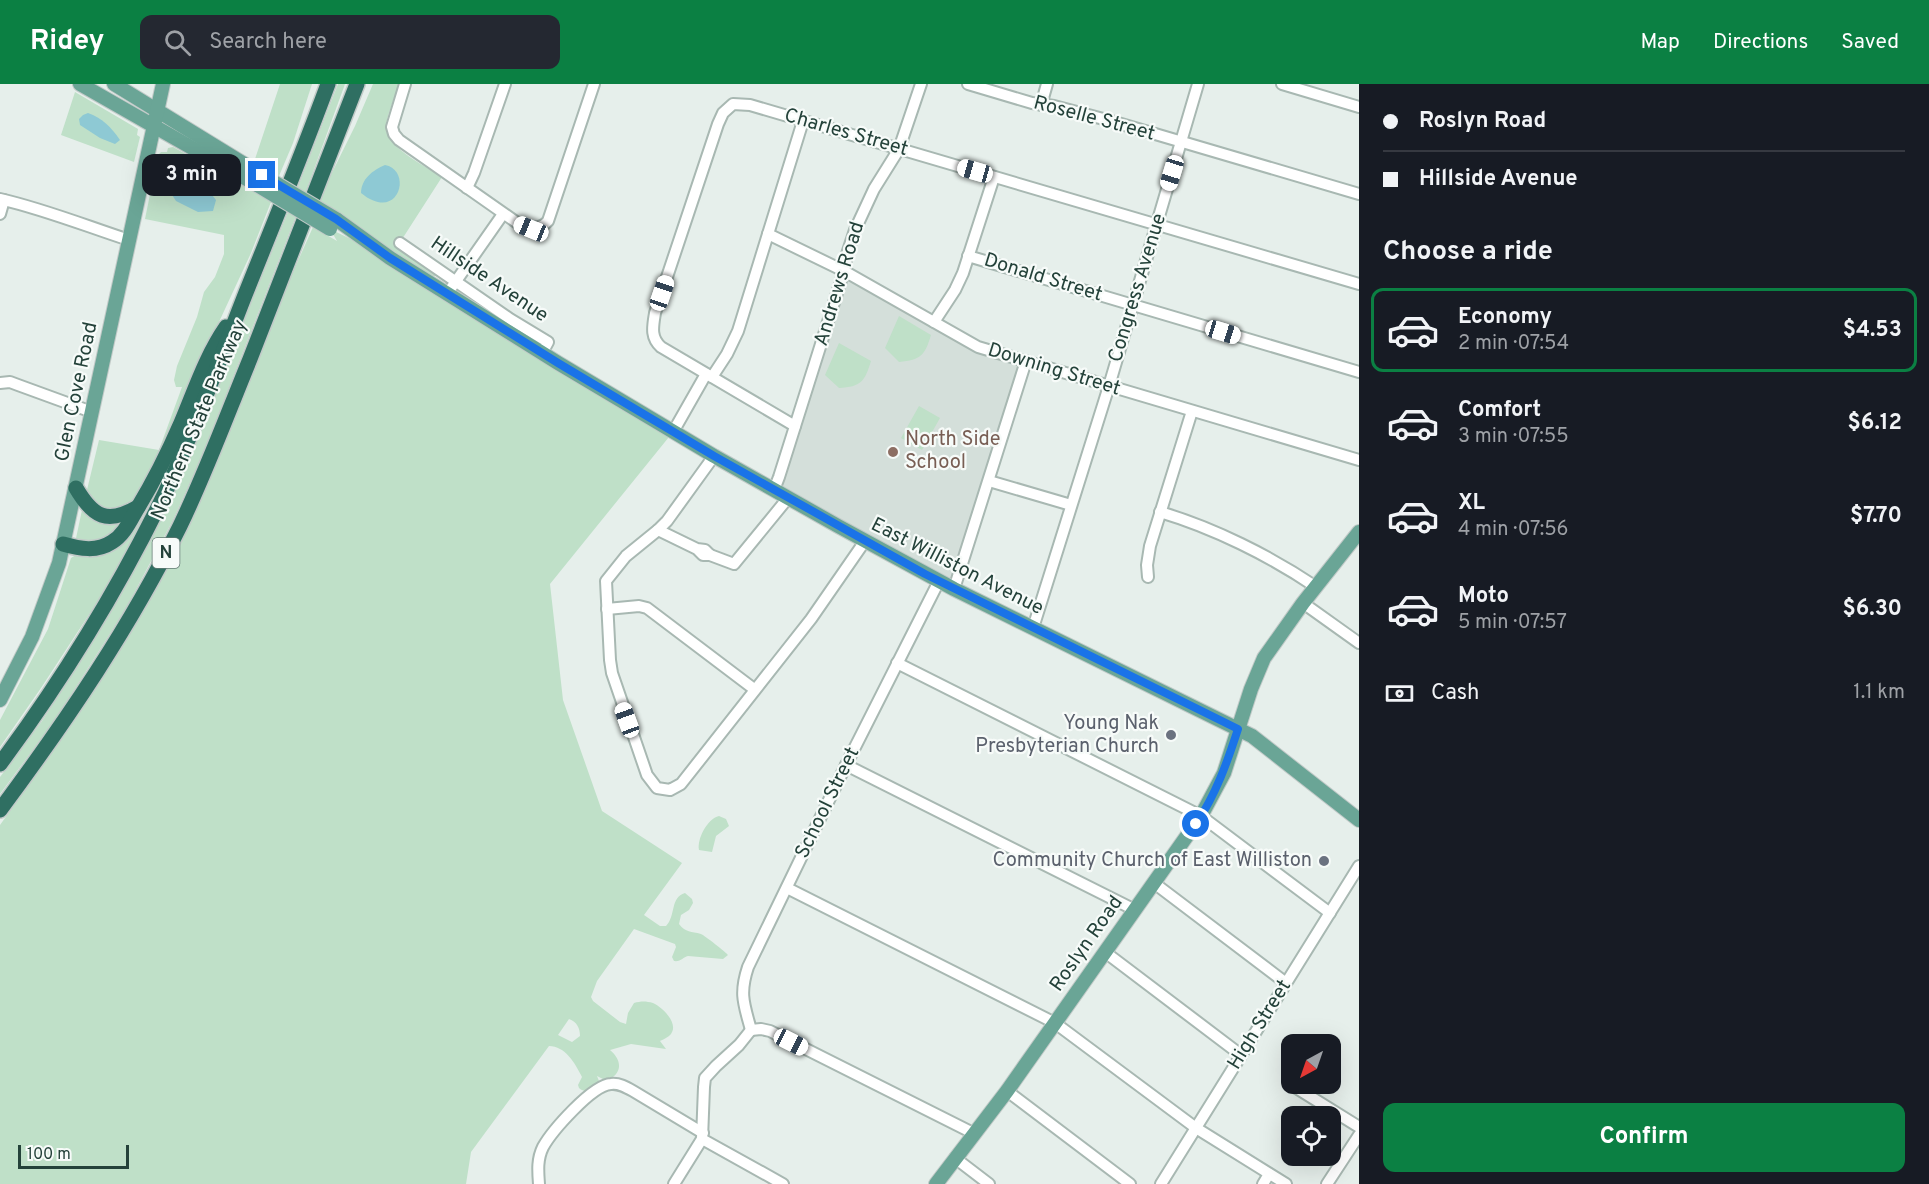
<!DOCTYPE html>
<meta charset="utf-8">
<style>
body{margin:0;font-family:Overpass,sans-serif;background:#242831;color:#f1f3f6;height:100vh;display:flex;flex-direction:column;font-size:22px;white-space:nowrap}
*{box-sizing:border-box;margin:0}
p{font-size:20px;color:#9ea1a6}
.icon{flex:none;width:33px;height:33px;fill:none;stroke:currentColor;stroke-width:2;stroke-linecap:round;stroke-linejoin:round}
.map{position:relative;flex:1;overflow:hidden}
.details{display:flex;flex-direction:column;background:#171b24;width:570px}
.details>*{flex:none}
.banner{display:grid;align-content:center;height:132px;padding:0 24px;background:#171b24}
.needle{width:39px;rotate:220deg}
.controls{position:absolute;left:1281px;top:950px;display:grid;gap:12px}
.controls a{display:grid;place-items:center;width:60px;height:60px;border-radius:12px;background:#171b24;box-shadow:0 6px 24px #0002;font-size:30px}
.scale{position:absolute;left:18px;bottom:15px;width:111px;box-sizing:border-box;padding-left:6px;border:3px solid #24423a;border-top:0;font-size:16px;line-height:21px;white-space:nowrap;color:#24423a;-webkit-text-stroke:4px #f7fbf9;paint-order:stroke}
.end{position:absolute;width:27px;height:27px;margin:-14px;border:8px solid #1a73e8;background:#fff;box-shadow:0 0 0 3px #fff}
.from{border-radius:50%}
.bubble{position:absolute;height:42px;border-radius:12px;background:#171b24;box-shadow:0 6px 24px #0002;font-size:20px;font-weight:700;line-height:42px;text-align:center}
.car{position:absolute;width:18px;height:36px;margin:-18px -9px;border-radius:8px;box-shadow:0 0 4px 2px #0007;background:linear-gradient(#fff 24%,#345 0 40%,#fff 0 76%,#345 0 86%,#fff 0)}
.banner b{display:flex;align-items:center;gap:21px;height:57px;font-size:22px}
.banner b+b{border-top:2px solid #363941}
.banner i{width:15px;height:15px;background:#f1f3f6}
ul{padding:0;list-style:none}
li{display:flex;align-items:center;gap:18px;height:84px;margin:0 12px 9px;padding:0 12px;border:3px solid transparent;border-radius:12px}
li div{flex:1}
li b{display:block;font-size:22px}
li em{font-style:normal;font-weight:700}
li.selected{border-color:#0b8043}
li>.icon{width:54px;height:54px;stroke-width:1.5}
h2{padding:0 24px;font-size:27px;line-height:72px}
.pay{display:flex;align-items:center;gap:15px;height:66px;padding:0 24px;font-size:22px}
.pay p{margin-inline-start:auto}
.button{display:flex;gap:12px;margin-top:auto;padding:12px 24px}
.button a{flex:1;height:69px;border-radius:12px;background:#0b8043;color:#fff;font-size:24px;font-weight:700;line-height:69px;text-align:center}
header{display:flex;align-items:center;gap:36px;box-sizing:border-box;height:84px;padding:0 30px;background:#0b8043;color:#fff}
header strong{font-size:28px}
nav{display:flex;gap:33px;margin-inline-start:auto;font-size:21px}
.search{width:420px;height:54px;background:#242831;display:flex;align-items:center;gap:15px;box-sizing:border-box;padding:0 21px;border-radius:12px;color:#9ea1a6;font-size:22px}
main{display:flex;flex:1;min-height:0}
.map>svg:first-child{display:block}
.built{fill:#d4dfda}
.green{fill:#bfe0c8;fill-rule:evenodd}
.water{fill:#8ec9d4}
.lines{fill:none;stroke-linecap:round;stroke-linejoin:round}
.minor-casing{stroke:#a8b8b2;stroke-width:14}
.major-casing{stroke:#c2cac8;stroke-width:16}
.highway-casing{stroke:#c2cac8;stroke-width:18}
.minor{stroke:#fff;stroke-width:10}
.major{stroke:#6aa596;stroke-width:14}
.highway{stroke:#2f6f62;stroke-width:15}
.major-bridge-casing{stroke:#c2cac8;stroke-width:16;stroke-linecap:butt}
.major-bridge{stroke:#6aa596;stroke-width:14}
.route{stroke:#1a73e8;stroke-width:8}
.education-dot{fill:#8d6e63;stroke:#f7fbf9;stroke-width:2}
.worship-dot{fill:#6b7280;stroke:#f7fbf9;stroke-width:2}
.labels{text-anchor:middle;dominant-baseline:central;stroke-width:4.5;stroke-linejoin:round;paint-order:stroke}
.shield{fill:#f7fbf9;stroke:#637a73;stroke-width:1.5}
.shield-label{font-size:18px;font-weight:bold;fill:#24423a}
.street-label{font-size:20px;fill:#24423a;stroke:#f7fbf9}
.education-label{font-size:20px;fill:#785e54;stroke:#f7fbf9;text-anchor:start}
.worship-label{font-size:20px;fill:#5b616d;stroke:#f7fbf9;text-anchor:end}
</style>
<header>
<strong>Ridey</strong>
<div class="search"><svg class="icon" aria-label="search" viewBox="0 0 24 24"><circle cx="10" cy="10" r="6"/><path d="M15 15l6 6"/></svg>Search here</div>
<nav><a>Map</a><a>Directions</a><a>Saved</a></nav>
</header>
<main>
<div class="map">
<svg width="1359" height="1100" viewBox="0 0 1359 1100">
<rect width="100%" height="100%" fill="#e6efeb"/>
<path class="built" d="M844 187 971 259 1026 277 954 505 774 406Z"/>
<g class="green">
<path d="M280 0H312L293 59 279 92 254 78Z"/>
<path d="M338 0H345L305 110 297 105Z"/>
<path d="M373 0H399C396 10 385 36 386 45 388 64 427 83 442 93L397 163 437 190 435 192H431L318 117 355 42Z"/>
<path d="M75 8 138 45 137 51 140 53 134 78 61 51Z"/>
<path d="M173 63 220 89 242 98 271 118 251 169 193 294 166 361 134 420 125 426 103 427 86 410 99 356 159 366 182 303H176L174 296 177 282 197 233 204 208 215 193 224 170V151L145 135 158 71 161 68H167L168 64Z"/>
<path d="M288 128 296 132 202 373 173 436 125 526 55 636 0 710V693L42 637 79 580 116 519 169 420Z"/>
<path d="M313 143 337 157 330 145 390 174 673 348 550 500 563 616 602 727 682 779 644 831 660 842H666C676 832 670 813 685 809L692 815 693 819 689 826 681 831 679 840C686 849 691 847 701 850 704 851 727 869 728 871L723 875 688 872C683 873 681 878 674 877L672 873 676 863 675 860 634 845 597 897 591 913 593 917 620 938 626 940 628 929 634 919C641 917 646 917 653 919 662 923 679 939 671 950 669 953 662 956 660 957L666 965 631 960 610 966C620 974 624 987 610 995H603L597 992 599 997C594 1005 587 1011 579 1004L578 1001 582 993C575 979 565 962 549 962L471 1068 466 1100H0V741L66 649 98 601 157 502 188 443 209 396 289 197ZM569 935C577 938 580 944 580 952L572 958 558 951Z"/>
<path d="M899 232 931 251C925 271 921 276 899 278L885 264Z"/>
<path d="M839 259 871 277C865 297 861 303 839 304L825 291Z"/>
<path d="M919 322 940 334 922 366 901 354Z"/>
<path d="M82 426 118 438 122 443 104 459H75Z"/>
<path d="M137 432 143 436 109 500 41 604 0 663V636L48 545 71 474 76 471 92 470Z"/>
<path d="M719 732 726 735 729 742 716 752 712 768 699 766C697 755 707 735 719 732Z"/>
</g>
<g class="water">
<path d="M88 29C102 34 111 43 120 56L115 60 100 54 80 41 79 35 83 31Z"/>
<path d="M385 81C413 86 399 140 361 109 361 95 373 86 385 81Z"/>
<path d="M181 91C197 95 206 103 216 116L213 127 198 128 176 117 169 106 170 97Z"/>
</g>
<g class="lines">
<defs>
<g id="minor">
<path d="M405 0 392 43 394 50 399 56 516 138C528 143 538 148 548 137L594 0"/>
<path d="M968 0 1032 19 1054 22 1111 37 1359 110"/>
<path d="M1282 0 1359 23"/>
<path d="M1041 21 1047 0"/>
<path d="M467 104 474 89 505 0"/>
<path d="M0 115C44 125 86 142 129 156"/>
<path d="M0 130 4 116"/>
<path d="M768 150 844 187 978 263 1359 376"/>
<path d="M400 159 510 235 548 258 542 269"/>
<path d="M968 172 1359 288"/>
<path d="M447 210 503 130"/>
<path d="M934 238 955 206 963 189 994 93"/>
<path d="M712 293 727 270 738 247 803 37"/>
<path d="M0 299 10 298 18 301 92 328"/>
<path d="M795 342 661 263C650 253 653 242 655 229L718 40 723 29 733 20 750 21 1359 200"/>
<path d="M673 348 706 290"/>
<path d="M714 372 667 437 658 446 626 472 606 497 610 576 612 589 647 691 657 704 670 706 681 700 811 535 865 457"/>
<path d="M989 397 1071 421"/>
<path d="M774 406 779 393 844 187 847 170 855 146 874 105 899 65 921 0"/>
<path d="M1160 428C1214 444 1270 472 1316 503"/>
<path d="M658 446 697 465 705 466 710 471H703L697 465"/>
<path d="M710 471 734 480 788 414"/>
<path d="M1148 493 1147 481 1150 462 1192 327"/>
<path d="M954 505 1026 277"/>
<path d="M1303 519 1359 559"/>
<path d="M607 525 639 522 647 524 754 605"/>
<path d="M1033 544 1109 302 1198 0"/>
<path d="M897 579 1201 732 1330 829"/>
<path d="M846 681 1135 826"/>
<path d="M1154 799 1286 899"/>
<path d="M787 804 1055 939 1196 1044 1286 1100"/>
<path d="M1105 868 1241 971"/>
<path d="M751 946C744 920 739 910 748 883L846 681 939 497"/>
<path d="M751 946 761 945 770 947 973 1049"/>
<path d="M1290 1000 1359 1043"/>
<path d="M1007 1007 1130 1100"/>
<path d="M702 1055 783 1100"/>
<path d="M955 1074 989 1100"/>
<path d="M539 1100C538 1087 537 1075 543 1063 552 1047 592 1001 611 1000 619 999 626 1003 633 1007L703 1049"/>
<path d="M674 1100 702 1055 704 1003 705 994 716 982 739 961 751 946"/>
<path d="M1161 1100 1359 782"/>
<path d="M1263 1100 1269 1090"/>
<path d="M1327 1100 1359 1051"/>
</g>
<g id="major">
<path d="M80 0 257 101"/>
<path d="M114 0 262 91"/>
<path d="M336 135 390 174 558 279 714 372 838 442 954 505 1252 652 1359 736"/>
<path d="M0 616 32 553 59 479 163 0"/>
<path d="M936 1100 1007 1007 1201 732 1224 689 1251 605 1264 574 1303 519 1359 448"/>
</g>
<g id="highway">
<path d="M76 404C93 433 107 441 138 423"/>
<path d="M63 460C80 465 97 468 112 458 124 451 130 437 137 425 154 397 168 369 181 339 195 306 206 272 226 243"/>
<path d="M0 680C63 595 119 504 165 409 195 345 219 277 245 211 273 141 302 71 328 0"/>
<path d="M0 726C67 636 130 543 180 442 206 388 227 331 250 275 286 184 321 92 357 0"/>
</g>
</defs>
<use href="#minor" class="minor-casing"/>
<use href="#major" class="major-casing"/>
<use href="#highway" class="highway-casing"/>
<use href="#minor" class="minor"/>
<use href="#major" class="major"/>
<use href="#highway" class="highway"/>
<defs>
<g id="major-bridge">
<path d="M262 91 336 135"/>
<path d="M257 101 330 145"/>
</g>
</defs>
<use href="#major-bridge" class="major-bridge-casing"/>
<use href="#major-bridge" class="major-bridge"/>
</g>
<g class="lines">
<path class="route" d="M262 91 336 135 390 174 558 279 714 372 925 490 1238 645C1227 679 1216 710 1196 740"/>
</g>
<circle class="education-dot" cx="893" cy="368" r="6"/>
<g class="worship-dot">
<circle cx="1171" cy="651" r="6"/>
<circle cx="1324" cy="777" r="6"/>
</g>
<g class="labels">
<rect class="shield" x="152.5" y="454" width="27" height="30" rx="4.5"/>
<g class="shield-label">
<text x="166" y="469">N</text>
</g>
<g class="street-label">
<text transform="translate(1094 35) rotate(15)">Roselle Street</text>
<text transform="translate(846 49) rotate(16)">Charles Street</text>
<text transform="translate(1043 194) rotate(17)">Donald Street</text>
<text transform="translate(489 196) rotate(34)">Hillside Avenue</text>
<text transform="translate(840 200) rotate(-73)">Andrews Road</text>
<text transform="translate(1138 204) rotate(-73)">Congress Avenue</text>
<text transform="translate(1054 286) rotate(17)">Downing Street</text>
<text transform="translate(77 308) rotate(-78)">Glen Cove Road</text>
<text transform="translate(200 336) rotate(-67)">Northern State Parkway</text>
<text transform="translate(957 483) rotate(27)">East Williston Avenue</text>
<text transform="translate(828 719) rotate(-64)">School Street</text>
<text transform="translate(1087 860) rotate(-55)">Roslyn Road</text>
<text transform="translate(1260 941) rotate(-58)">High Street</text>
</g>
<g class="education-label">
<text x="905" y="356">North Side<tspan x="905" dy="23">School</tspan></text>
</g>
<g class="worship-label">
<text x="1159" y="640">Young Nak<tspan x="1159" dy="23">Presbyterian Church</tspan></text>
<text x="1312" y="777">Community Church of East Williston</text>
</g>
</g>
</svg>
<div class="controls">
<a><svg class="needle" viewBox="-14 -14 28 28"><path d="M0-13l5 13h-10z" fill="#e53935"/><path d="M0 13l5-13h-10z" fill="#9ea1a6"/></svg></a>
<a><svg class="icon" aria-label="locate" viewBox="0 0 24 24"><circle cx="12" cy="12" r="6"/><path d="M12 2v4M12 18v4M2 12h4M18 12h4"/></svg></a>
</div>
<div class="scale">100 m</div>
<i class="end from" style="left:1196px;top:740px"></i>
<i class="end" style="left:262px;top:91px"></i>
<div class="bubble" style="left:142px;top:70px;width:99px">3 min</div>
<i class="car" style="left:975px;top:87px;rotate:286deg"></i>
<i class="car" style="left:1172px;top:89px;rotate:197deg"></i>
<i class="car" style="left:531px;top:145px;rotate:292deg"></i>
<i class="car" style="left:662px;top:209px;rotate:19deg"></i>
<i class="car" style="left:1223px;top:248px;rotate:107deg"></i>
<i class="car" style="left:627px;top:636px;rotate:340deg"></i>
<i class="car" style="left:791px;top:958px;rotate:117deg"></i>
</div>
<section class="details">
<div class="banner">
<b><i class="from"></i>Roslyn Road</b>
<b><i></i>Hillside Avenue</b>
</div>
<h2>Choose a ride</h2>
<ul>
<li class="selected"><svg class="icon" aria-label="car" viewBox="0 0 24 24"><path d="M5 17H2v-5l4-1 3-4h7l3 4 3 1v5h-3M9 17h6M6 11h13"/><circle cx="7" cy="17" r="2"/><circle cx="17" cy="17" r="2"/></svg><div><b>Economy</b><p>2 min · 07:54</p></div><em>$4.53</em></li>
<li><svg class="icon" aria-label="car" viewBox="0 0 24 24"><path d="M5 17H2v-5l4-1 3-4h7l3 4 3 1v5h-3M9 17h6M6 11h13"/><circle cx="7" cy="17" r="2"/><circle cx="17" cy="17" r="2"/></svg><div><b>Comfort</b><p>3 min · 07:55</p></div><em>$6.12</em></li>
<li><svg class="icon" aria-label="car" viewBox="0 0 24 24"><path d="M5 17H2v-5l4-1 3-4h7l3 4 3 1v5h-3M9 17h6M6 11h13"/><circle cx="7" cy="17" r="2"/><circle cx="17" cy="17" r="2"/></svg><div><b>XL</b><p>4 min · 07:56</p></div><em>$7.70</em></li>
<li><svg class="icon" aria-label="car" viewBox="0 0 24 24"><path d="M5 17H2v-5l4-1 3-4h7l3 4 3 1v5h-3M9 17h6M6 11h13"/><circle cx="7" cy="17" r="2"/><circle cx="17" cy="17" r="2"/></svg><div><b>Moto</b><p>5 min · 07:57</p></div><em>$6.30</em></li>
</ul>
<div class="pay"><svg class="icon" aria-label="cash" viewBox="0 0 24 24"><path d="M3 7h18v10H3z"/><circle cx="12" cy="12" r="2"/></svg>Cash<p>1.1 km</p></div>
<div class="button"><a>Confirm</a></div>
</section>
</main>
